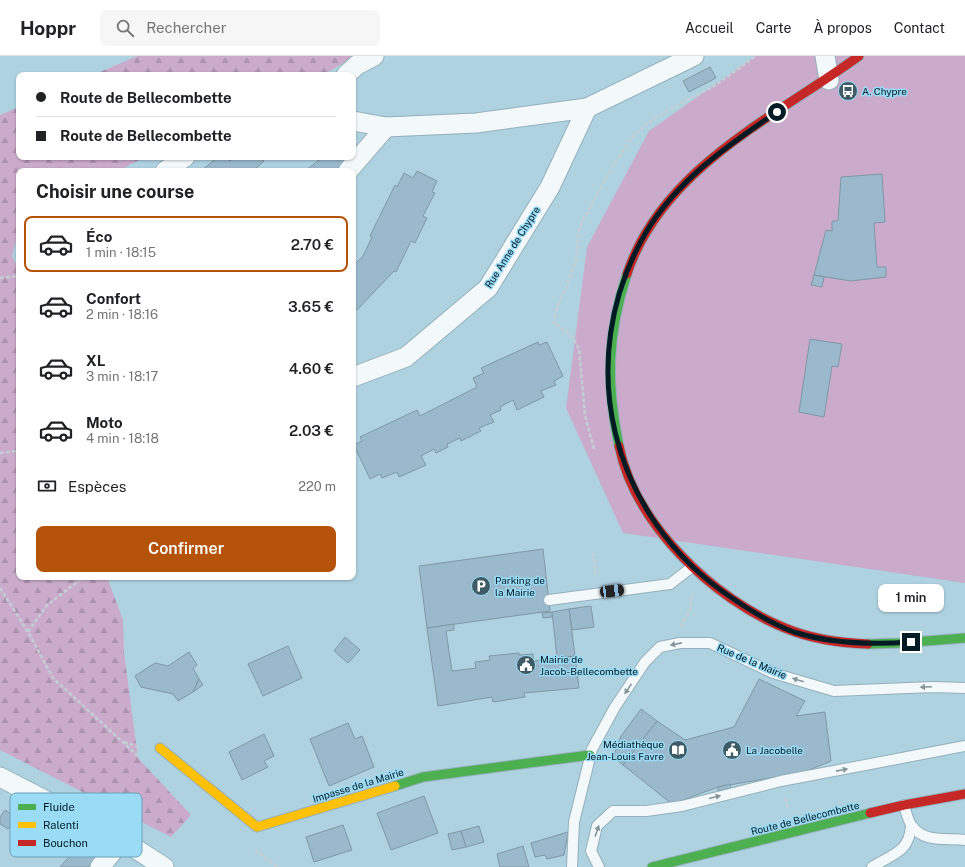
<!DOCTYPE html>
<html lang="fr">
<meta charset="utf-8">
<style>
body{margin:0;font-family:"Public Sans",sans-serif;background:#f6f6f6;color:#202124;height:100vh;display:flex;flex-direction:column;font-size:15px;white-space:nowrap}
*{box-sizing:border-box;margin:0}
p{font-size:13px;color:#757577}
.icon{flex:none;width:22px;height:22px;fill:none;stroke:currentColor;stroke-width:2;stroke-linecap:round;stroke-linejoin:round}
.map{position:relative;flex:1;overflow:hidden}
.sheet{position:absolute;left:16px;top:112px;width:340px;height:412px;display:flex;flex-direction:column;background:#fff;border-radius:8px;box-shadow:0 1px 3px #0004}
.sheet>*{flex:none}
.top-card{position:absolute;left:16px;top:16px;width:340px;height:88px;border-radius:8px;box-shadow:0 1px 3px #0004;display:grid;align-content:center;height:88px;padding:0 20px;background:#fff}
.end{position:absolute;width:18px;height:18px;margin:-9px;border:5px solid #011b25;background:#fff;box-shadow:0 0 0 2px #fff}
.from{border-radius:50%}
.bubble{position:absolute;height:28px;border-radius:8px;background:#fff;box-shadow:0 1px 3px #0004;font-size:13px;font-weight:600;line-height:28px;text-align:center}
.car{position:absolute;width:12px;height:24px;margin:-12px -6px;border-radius:5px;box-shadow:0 0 3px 1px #0007;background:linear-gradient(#222 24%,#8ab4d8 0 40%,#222 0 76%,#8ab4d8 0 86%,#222 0)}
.top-card b{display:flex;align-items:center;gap:14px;height:38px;font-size:15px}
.top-card b+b{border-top:1px solid #e0e0e0}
.top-card i{width:10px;height:10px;background:#202124}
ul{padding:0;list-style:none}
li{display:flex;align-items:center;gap:12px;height:56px;margin:0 8px 6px;padding:0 12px;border:2px solid transparent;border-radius:8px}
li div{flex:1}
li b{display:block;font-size:15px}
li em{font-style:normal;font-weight:600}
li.current{border-color:#b45309}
li>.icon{width:36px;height:36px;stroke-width:1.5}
h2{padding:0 20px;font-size:18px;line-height:48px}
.pay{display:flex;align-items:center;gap:10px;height:44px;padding:0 20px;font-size:15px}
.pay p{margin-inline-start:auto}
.action{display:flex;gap:8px;margin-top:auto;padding:8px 20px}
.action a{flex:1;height:46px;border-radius:8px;background:#b45309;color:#fff;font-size:16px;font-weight:600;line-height:46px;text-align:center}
header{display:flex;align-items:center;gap:24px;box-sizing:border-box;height:56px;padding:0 20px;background:#fff;border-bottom:1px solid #e0e0e0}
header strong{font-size:19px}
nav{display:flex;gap:22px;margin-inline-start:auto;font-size:14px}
.search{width:280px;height:36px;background:#f6f6f6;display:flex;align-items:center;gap:10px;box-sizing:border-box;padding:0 14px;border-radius:8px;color:#757577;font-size:15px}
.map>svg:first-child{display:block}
.grass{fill:#caabcc}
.forest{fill:url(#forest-firs)}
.building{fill:#9ab9cc;stroke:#8098a5}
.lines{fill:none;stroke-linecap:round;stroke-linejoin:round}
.lane-casing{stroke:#95b0bc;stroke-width:12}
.street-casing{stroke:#95b0bc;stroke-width:21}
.fast-casing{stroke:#95b0bc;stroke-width:11}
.slow-casing{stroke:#95b0bc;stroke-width:11}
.jam-casing{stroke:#95b0bc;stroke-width:11}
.path{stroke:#c4cfd4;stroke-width:2.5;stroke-dasharray:4 2;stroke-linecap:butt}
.lane{stroke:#f3f8fa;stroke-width:10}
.street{stroke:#f3f8fa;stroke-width:19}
.fast{stroke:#4caf50;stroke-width:9}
.slow{stroke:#ffc107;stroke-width:9}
.jam{stroke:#c62828;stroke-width:9}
.oneway{fill:#86959a}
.route{stroke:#011b25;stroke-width:5}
.labels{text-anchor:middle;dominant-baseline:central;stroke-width:3;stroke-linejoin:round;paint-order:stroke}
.poi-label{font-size:10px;fill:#011b25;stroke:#9adbf5;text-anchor:start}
.street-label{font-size:10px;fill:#011b25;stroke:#9adbf5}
.key{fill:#9adbf5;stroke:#6ca1b7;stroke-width:1}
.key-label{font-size:11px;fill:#011b25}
</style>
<header>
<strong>Hoppr</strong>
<div class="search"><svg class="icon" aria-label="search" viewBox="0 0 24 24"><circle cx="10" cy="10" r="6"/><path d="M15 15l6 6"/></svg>Rechercher</div>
<nav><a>Accueil</a><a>Carte</a><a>À propos</a><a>Contact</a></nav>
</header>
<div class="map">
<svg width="965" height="811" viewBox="0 0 965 811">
<defs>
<pattern id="forest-firs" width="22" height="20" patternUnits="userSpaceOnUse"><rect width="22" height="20" fill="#caabcc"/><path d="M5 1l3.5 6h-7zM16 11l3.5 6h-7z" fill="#ac93af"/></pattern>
</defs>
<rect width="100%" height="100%" fill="#afd2e0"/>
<path class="grass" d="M755 0H965V527L623 477 566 352 587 191 649 75Z"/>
<g class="forest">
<path d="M137 0H355L323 19H93Z"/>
<path d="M19 51V101H145L118 115H19V173L12 200 19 214V521H107L123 564 124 597 138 702 191 759 171 781 0 694V59Z"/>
</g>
<g class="building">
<path d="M710 11 716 22 689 36 683 25Z"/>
<path d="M353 90 359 97 337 115H305L323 101H353Z"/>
<path d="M218 101H227L230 105 235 101H261L264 105 255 113 257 115H201Z"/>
<path d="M417 115 437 125 432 136 435 137 423 160 427 162 415 187 411 185 396 216 394 215 357 254 353 250V210L363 200 372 181 370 180 395 129 397 131 404 117 413 122Z"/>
<path d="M882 118 885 166 874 167 877 211H886V221L851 225 814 219 826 174 832 175V165H838L841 121Z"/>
<path d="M814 219 824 221 822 231 811 229Z"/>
<path d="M810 283 842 288 838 311 832 310 824 361 799 356Z"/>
<path d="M538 286 539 289 547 286 563 320 554 325 556 329 541 335 544 341 517 354 513 344 500 351 501 354 490 359 494 366 479 372 481 375 461 385 460 382 447 388 448 391 436 397 434 393 421 400 426 409 399 421 397 416 382 422 380 418 370 423 354 389 362 385 360 381 417 354 420 360 477 331 473 322 484 317 481 312Z"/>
<path d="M543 493 550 555 427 572 419 510Z"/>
<path d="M591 550 594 571 572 574 569 553Z"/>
<path d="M569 553 575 600 557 602 552 556Z"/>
<path d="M552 556V561L543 562 542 557Z"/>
<path d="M454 568V574L446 575 452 615 476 612 475 606 490 604 489 600 519 597V599L533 598V605L575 600 579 632 524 637 525 641 493 646 492 641 438 650 427 572Z"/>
<path d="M345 581 360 594 348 607 334 595Z"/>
<path d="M288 590 302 622 263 640 248 608Z"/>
<path d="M189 596 197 609 193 612 199 623 193 636 178 645 173 638 141 631 135 620 155 607 168 610Z"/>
<path d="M199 623 203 629 193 636Z"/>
<path d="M759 623 805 645 796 660 825 656 831 705 804 716 718 731 672 748 623 709 657 665 685 684 734 671Z"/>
<path d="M641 653 657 665 623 709 613 701 621 680Z"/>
<path d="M348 667 355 683 362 680 374 711 329 730 310 683Z"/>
<path d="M264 678 274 700 264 705 268 711 242 724 229 696Z"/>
<path d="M730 728 731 732 718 735V731Z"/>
<path d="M424 740 438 777 391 794 377 757Z"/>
<path d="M5 754 16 761 8 773 0 768V761Z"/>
<path d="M343 769 352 794 314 806 306 781Z"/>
<path d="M479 770 484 786 466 791 461 775Z"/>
<path d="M461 775 466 791 452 794 448 778Z"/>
<path d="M568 776 564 799 547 803 545 799 535 801 531 787Z"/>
<path d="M86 781 102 794 88 811H60Z"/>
<path d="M523 790 529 811H500L497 798Z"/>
</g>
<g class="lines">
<defs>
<g id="lane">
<path d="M549 544 670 528 692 511"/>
<path d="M904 749C906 756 908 765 912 770 924 787 947 782 965 784"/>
<path d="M572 811 574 766 592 693 615 651 645 606 660 591 680 587H710L773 617 834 635 933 631 965 632"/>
<path d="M599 811 591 795 597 770 613 755H646L682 750 781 725 965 690"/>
<path d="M872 811C892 798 909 797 911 770"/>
</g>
<g id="street">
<path d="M825 0 829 24"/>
<path d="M346 19 357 9 374 0"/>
<path d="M353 65 386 71 476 67 587 52 694 0"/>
<path d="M165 115 185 101"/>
<path d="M348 115 386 71"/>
<path d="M353 321 406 301 488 232 550 131 587 52"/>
<path d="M0 721 122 784 164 811"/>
<path d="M100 811 122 784"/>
</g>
<g id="fast">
<path d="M619 390C606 329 607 278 627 218"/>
<path d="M868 588 900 587 965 582"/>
<path d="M395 730 423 721 590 699"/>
<path d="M652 811 870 757"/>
</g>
<path id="slow" d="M160 692 257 771 395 730"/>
<g id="jam">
<path d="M627 218C662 112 775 61 859 0"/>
<path d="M619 390C635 468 713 543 785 572 811 583 840 587 868 588"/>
<path d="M870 757 904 749 965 738"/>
</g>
</defs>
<use href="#lane" class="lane-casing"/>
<use href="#street" class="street-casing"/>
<use href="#fast" class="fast-casing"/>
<use href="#slow" class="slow-casing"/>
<use href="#jam" class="jam-casing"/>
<g class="path">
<path d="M0 222 19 220"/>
<path d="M594 393 585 359 579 293C573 280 566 274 554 267L555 258 576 206 578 179 582 165 619 100 634 79 656 61 716 29 756 0"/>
<path d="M0 397 19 395"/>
<path d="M593 497 596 522"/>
<path d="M0 532 28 576 53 622 138 700"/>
<path d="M681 571 690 554 691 540"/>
<path d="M28 576 47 549 84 521"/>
<path d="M124 686 138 691"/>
<path d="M785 742 788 754"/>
<path d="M255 794 277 811"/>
</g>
<use href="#lane" class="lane"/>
<use href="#street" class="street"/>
<use href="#fast" class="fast"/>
<use href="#slow" class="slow"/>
<use href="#jam" class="jam"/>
</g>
<defs><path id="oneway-solid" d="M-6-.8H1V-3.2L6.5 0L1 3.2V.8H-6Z"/></defs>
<g class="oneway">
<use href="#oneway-solid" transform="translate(676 588) rotate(169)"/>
<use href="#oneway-solid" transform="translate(798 624) rotate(-163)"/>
<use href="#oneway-solid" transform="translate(926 631) rotate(177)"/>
<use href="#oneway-solid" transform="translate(628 633) rotate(124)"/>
<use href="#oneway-solid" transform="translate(842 714) rotate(-11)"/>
<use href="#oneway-solid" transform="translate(715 741) rotate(-14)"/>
<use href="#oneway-solid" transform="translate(597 775) rotate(-71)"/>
</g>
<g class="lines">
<path class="route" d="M777 56C728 89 676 125 645 178 572 305 610 461 732 542 751 555 772 568 794 576 832 588 872 589 911 586"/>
</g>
<defs>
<symbol id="bus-disc" viewBox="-11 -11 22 22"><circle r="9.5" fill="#3e5b66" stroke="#9adbf5"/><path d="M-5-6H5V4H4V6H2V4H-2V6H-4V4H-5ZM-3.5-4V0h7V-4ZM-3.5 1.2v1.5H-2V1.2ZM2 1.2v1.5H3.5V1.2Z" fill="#fff"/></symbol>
<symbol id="parking-disc" viewBox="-11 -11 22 22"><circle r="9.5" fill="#3e5b66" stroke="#9adbf5"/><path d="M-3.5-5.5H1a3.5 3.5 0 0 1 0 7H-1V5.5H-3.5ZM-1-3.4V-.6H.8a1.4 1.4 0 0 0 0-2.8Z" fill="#fff"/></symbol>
<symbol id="civic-disc" viewBox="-11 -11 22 22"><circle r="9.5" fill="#3e5b66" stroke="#9adbf5"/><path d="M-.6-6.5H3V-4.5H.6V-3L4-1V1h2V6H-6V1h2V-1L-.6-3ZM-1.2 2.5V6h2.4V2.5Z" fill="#fff"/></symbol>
<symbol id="library-disc" viewBox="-11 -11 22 22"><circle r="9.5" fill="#3e5b66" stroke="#9adbf5"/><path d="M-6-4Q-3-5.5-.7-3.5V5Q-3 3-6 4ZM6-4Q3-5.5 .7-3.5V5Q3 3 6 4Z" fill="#fff"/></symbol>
</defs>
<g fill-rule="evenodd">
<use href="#bus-disc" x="837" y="24" width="22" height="22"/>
<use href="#parking-disc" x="470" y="519" width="22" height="22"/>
<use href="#civic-disc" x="515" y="598" width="22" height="22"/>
<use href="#library-disc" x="667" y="683" width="22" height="22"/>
<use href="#civic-disc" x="721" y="683" width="22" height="22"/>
</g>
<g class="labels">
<g class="poi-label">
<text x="862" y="35">A. Chypre</text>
<text x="495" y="524">Parking de<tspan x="495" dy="12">la Mairie</tspan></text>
<text x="540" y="603">Mairie de<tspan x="540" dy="12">Jacob-Bellecombette</tspan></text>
<text x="664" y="688" text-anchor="end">Médiathèque<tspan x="664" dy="12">Jean-Louis Favre</tspan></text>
<text x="746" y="694">La Jacobelle</text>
</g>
<g class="street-label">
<text transform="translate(512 191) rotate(-58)">Rue Anne de Chypre</text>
<text transform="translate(752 605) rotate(23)">Rue de la Mairie</text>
<text transform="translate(358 729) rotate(-17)">Impasse de la Mairie</text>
<text transform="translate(805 762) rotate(-14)">Route de Bellecombette</text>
</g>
</g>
<rect x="10" y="737" width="132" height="64" rx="6" class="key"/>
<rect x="18" y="748" width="18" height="6" fill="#4caf50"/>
<rect x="18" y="766" width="18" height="6" fill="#ffc107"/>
<rect x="18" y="784" width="18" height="6" fill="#c62828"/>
<g class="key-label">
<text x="43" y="755">Fluide</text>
<text x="43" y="773">Ralenti</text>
<text x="43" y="791">Bouchon</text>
</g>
</svg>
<i class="end from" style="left:777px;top:56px"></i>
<i class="end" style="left:911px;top:586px"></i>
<div class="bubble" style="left:878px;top:528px;width:66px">1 min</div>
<i class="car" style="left:612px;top:535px;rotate:83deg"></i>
<div class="top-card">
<b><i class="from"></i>Route de Bellecombette</b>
<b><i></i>Route de Bellecombette</b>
</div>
<section class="sheet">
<h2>Choisir une course</h2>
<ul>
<li class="current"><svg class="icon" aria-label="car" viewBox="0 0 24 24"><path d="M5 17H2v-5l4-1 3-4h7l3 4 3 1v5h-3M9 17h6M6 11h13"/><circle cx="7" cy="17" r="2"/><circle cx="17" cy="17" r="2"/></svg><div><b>Éco</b><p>1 min · 18:15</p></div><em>2.70 €</em></li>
<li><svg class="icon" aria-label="car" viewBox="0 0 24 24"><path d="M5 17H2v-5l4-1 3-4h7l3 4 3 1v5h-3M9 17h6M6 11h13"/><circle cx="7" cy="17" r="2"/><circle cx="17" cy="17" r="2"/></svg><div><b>Confort</b><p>2 min · 18:16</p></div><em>3.65 €</em></li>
<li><svg class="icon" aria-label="car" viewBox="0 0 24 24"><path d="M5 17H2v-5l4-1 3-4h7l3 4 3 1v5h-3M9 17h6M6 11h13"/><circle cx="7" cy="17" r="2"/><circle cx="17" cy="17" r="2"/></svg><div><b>XL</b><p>3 min · 18:17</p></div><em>4.60 €</em></li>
<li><svg class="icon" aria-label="car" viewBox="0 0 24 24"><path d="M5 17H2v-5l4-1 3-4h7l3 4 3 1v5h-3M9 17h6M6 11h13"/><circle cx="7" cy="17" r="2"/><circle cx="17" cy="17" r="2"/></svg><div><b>Moto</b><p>4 min · 18:18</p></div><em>2.03 €</em></li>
</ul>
<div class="pay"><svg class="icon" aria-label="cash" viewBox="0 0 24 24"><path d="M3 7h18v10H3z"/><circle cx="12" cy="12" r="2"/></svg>Espèces<p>220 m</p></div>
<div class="action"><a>Confirmer</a></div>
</section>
</div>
